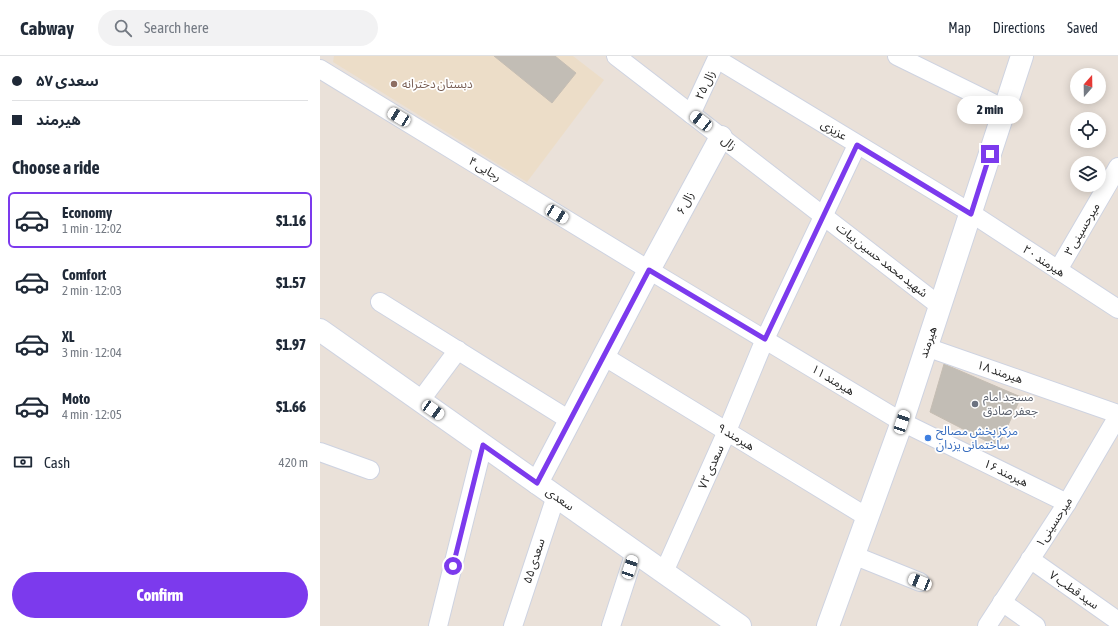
<!DOCTYPE html>
<meta charset="utf-8">
<style>
body{margin:0;font-family:"Asap Condensed","Noto Sans Arabic",sans-serif;background:#f2f2f3;color:#1f2937;height:100vh;display:flex;flex-direction:column;font-size:15px;white-space:nowrap}
*{box-sizing:border-box;margin:0}
p{font-size:13px;color:#747a83}
.icon{flex:none;width:22px;height:22px;fill:none;stroke:currentColor;stroke-width:2;stroke-linecap:round;stroke-linejoin:round}
.map{position:relative;flex:1;overflow:hidden}
.drawer{display:flex;flex-direction:column;background:#fff;width:320px}
.drawer>*{flex:none}
.banner{display:grid;align-content:center;height:88px;padding:0 12px;background:#fff}
.needle{width:26px;rotate:20deg}
.buttons{position:absolute;left:750px;top:12px;display:grid;gap:8px}
.buttons a{display:grid;place-items:center;width:36px;height:36px;border-radius:50%;background:#fff;box-shadow:0 2px 10px #0003;font-size:20px}
.end{position:absolute;width:18px;height:18px;margin:-9px;border:5px solid #7c3aed;background:#fff;box-shadow:0 0 0 2px #fff}
.from{border-radius:50%}
.bubble{position:absolute;height:28px;border-radius:14px;background:#fff;box-shadow:0 2px 10px #0003;font-size:13px;font-weight:800;line-height:28px;text-align:center}
.car{position:absolute;width:12px;height:24px;margin:-12px -6px;border-radius:5px;box-shadow:0 0 3px 1px #0007;background:linear-gradient(#fff 24%,#345 0 40%,#fff 0 76%,#345 0 86%,#fff 0)}
.banner b{display:flex;align-items:center;gap:14px;height:38px;font-size:15px}
.banner b+b{border-top:1px solid #e0e1e3}
.banner i{width:10px;height:10px;background:#1f2937}
ul{padding:0;list-style:none}
li{display:flex;align-items:center;gap:12px;height:56px;margin:0 8px 6px;padding:0 4px;border:2px solid transparent;border-radius:6px}
li div{flex:1}
li b{display:block;font-size:15px}
li em{font-style:normal;font-weight:800}
li.on{border-color:#7c3aed}
li>.icon{width:36px;height:36px;stroke-width:1.5}
h2{padding:0 12px;font-size:18px;line-height:48px}
.pay{display:flex;align-items:center;gap:10px;height:44px;padding:0 12px;font-size:15px}
.pay p{margin-inline-start:auto}
.button{display:flex;gap:8px;margin-top:auto;padding:8px 12px}
.button a{flex:1;height:46px;border-radius:24px;background:#7c3aed;color:#fff;font-size:16px;font-weight:800;line-height:46px;text-align:center}
header{display:flex;align-items:center;gap:24px;box-sizing:border-box;height:56px;padding:0 20px;background:#fff;border-bottom:1px solid #e0e1e3}
header strong{font-size:19px}
nav{display:flex;gap:22px;margin-inline-start:auto;font-size:14px}
.search{width:280px;height:36px;background:#f2f2f3;display:flex;align-items:center;gap:10px;box-sizing:border-box;padding:0 14px;border-radius:22px;color:#747a83;font-size:15px}
main{display:flex;flex:1;min-height:0}
.map>svg:first-child{display:block}
.education{fill:#ecddc8}
.building{fill:#c2bdb5;stroke:#c5bdb3}
.lines{fill:none;stroke-linecap:round;stroke-linejoin:round}
.minor-casing{stroke:#ced3e1;stroke-width:20}
.tertiary-casing{stroke:#ced3e1;stroke-width:24}
.secondary-casing{stroke:#ced3e1;stroke-width:24}
.minor{stroke:#fff;stroke-width:18}
.tertiary{stroke:#fff;stroke-width:22}
.secondary{stroke:#fff;stroke-width:22}
.route{stroke:#7c3aed;stroke-width:5}
.education-dot{fill:#8d6e63;stroke:#fff;stroke-width:1.5}
.worship-dot{fill:#6b7280;stroke:#fff;stroke-width:1.5}
.shop-dot{fill:#3f7fe0;stroke:#fff;stroke-width:1.5}
.labels{text-anchor:middle;dominant-baseline:central;stroke-width:3.5;stroke-linejoin:round;paint-order:stroke}
.education-label{font-size:12px;fill:#785e54;stroke:#fff;text-anchor:start}
.street-label{font-size:12px;fill:#282828;stroke:#fff}
.worship-label{font-size:12px;fill:#5b616d;stroke:#fff;text-anchor:start}
.shop-label{font-size:12px;fill:#366cbe;stroke:#fff;text-anchor:start}
</style>
<header>
<strong>Cabway</strong>
<div class="search"><svg class="icon" aria-label="search" viewBox="0 0 24 24"><circle cx="10" cy="10" r="6"/><path d="M15 15l6 6"/></svg>Search here</div>
<nav><a>Map</a><a>Directions</a><a>Saved</a></nav>
</header>
<main>
<section class="drawer">
<div class="banner">
<b><i class="from"></i>سعدی ۵۷</b>
<b><i></i>هیرمند</b>
</div>
<h2>Choose a ride</h2>
<ul>
<li class="on"><svg class="icon" aria-label="car" viewBox="0 0 24 24"><path d="M5 17H2v-5l4-1 3-4h7l3 4 3 1v5h-3M9 17h6M6 11h13"/><circle cx="7" cy="17" r="2"/><circle cx="17" cy="17" r="2"/></svg><div><b>Economy</b><p>1 min · 12:02</p></div><em>$1.16</em></li>
<li><svg class="icon" aria-label="car" viewBox="0 0 24 24"><path d="M5 17H2v-5l4-1 3-4h7l3 4 3 1v5h-3M9 17h6M6 11h13"/><circle cx="7" cy="17" r="2"/><circle cx="17" cy="17" r="2"/></svg><div><b>Comfort</b><p>2 min · 12:03</p></div><em>$1.57</em></li>
<li><svg class="icon" aria-label="car" viewBox="0 0 24 24"><path d="M5 17H2v-5l4-1 3-4h7l3 4 3 1v5h-3M9 17h6M6 11h13"/><circle cx="7" cy="17" r="2"/><circle cx="17" cy="17" r="2"/></svg><div><b>XL</b><p>3 min · 12:04</p></div><em>$1.97</em></li>
<li><svg class="icon" aria-label="car" viewBox="0 0 24 24"><path d="M5 17H2v-5l4-1 3-4h7l3 4 3 1v5h-3M9 17h6M6 11h13"/><circle cx="7" cy="17" r="2"/><circle cx="17" cy="17" r="2"/></svg><div><b>Moto</b><p>4 min · 12:05</p></div><em>$1.66</em></li>
</ul>
<div class="pay"><svg class="icon" aria-label="cash" viewBox="0 0 24 24"><path d="M3 7h18v10H3z"/><circle cx="12" cy="12" r="2"/></svg>Cash<p>420 m</p></div>
<div class="button"><a>Confirm</a></div>
</section>
<div class="map">
<svg width="798" height="570" viewBox="0 0 798 570">
<rect width="100%" height="100%" fill="#eae1d9"/>
<path class="education" d="M14 0H253L284 24 207 126 13 6Z"/>
<g class="building">
<path d="M174 0H235L256 17 232 47Z"/>
<path d="M624 308 701 341 678 391 610 356Z"/>
</g>
<g class="lines">
<defs>
<g id="minor">
<path d="M296 0 620 250"/>
<path d="M577 0 685 53"/>
<path d="M397 3 651 157 798 253"/>
<path d="M0 13 329 214 582 366 747 447"/>
<path d="M371 58 398 0"/>
<path d="M738 214 798 111"/>
<path d="M60 246 251 365"/>
<path d="M606 291 798 358"/>
<path d="M285 301 547 461"/>
<path d="M100 345 138 294"/>
<path d="M0 396 50 414"/>
<path d="M533 499 600 526"/>
<path d="M710 503 798 565"/>
<path d="M344 516 407 375 445 283 537 89"/>
<path d="M682 546 716 570"/>
<path d="M118 570 163 389"/>
<path d="M193 570 236 440"/>
<path d="M291 570 315 496"/>
<path d="M667 570 747 447 798 360"/>
</g>
<path id="tertiary" d="M217 427 329 214 401 81"/>
<g id="secondary">
<path d="M0 274 420 570"/>
<path d="M508 570 582 366 702 0"/>
</g>
</defs>
<use href="#minor" class="minor-casing"/>
<use href="#tertiary" class="tertiary-casing"/>
<use href="#secondary" class="secondary-casing"/>
<use href="#minor" class="minor"/>
<use href="#tertiary" class="tertiary"/>
<use href="#secondary" class="secondary"/>
</g>
<g class="lines">
<path class="route" d="M133 510 163 389 217 427 329 214 445 283 537 89 651 158 670 98"/>
</g>
<circle class="education-dot" cx="74" cy="28" r="4"/>
<circle class="worship-dot" cx="655" cy="348" r="4"/>
<circle class="shop-dot" cx="608" cy="382" r="4"/>
<g class="labels">
<g class="education-label">
<text x="82" y="28">دبستان دخترانه</text>
</g>
<g class="street-label">
<text transform="translate(385 29) rotate(-65)">زال ۲۵</text>
<text transform="translate(514 74) rotate(31)">عزیزی</text>
<text transform="translate(409 87) rotate(38)">زال</text>
<text transform="translate(165 113) rotate(31)">رجایی ۴</text>
<text transform="translate(365 147) rotate(-62)">زال ۶</text>
<text transform="translate(762 173) rotate(-60)">میرحسینی ۳</text>
<text transform="translate(562 204) rotate(38)">شهید محمد حسین بیات</text>
<text transform="translate(724 205) rotate(33)">هیرمند ۲۰</text>
<text transform="translate(608 286) rotate(-71)">هیرمند</text>
<text transform="translate(680 316) rotate(19)">هیرمند ۱۸</text>
<text transform="translate(513 324) rotate(31)">هیرمند ۱۱</text>
<text transform="translate(416 381) rotate(31)">هیرمند ۹</text>
<text transform="translate(391 411) rotate(-66)">سعدی ۷۲</text>
<text transform="translate(686 417) rotate(26)">هیرمند ۱۶</text>
<text transform="translate(240 443) rotate(35)">سعدی</text>
<text transform="translate(734 466) rotate(-57)">میرحسینی۱</text>
<text transform="translate(214 505) rotate(-72)">سعدی ۵۵</text>
<text transform="translate(754 534) rotate(35)">سید قطب ۷</text>
</g>
<g class="worship-label">
<text x="663" y="341">مسجد امام<tspan x="663" dy="14">جعفر صادق</tspan></text>
</g>
<g class="shop-label">
<text x="616" y="375">مرکز پخش مصالح<tspan x="616" dy="14">ساختمانی یزدان</tspan></text>
</g>
</g>
</svg>
<div class="buttons">
<a><svg class="needle" viewBox="-14 -14 28 28"><path d="M0-13l5 13h-10z" fill="#e53935"/><path d="M0 13l5-13h-10z" fill="#747a83"/></svg></a>
<a><svg class="icon" aria-label="locate" viewBox="0 0 24 24"><circle cx="12" cy="12" r="6"/><path d="M12 2v4M12 18v4M2 12h4M18 12h4"/></svg></a>
<a><svg class="icon" aria-label="layers" viewBox="0 0 24 24"><path d="M12 4l9 5-9 5-9-5zM3 14l9 5 9-5"/></svg></a>
</div>
<i class="end from" style="left:133px;top:510px"></i>
<i class="end" style="left:670px;top:98px"></i>
<div class="bubble" style="left:637px;top:40px;width:66px">2 min</div>
<i class="car" style="left:79px;top:61px;rotate:301deg"></i>
<i class="car" style="left:381px;top:65px;rotate:308deg"></i>
<i class="car" style="left:237px;top:158px;rotate:121deg"></i>
<i class="car" style="left:113px;top:354px;rotate:125deg"></i>
<i class="car" style="left:582px;top:366px;rotate:18deg"></i>
<i class="car" style="left:310px;top:511px;rotate:18deg"></i>
<i class="car" style="left:600px;top:526px;rotate:292deg"></i>
</div>
</main>
